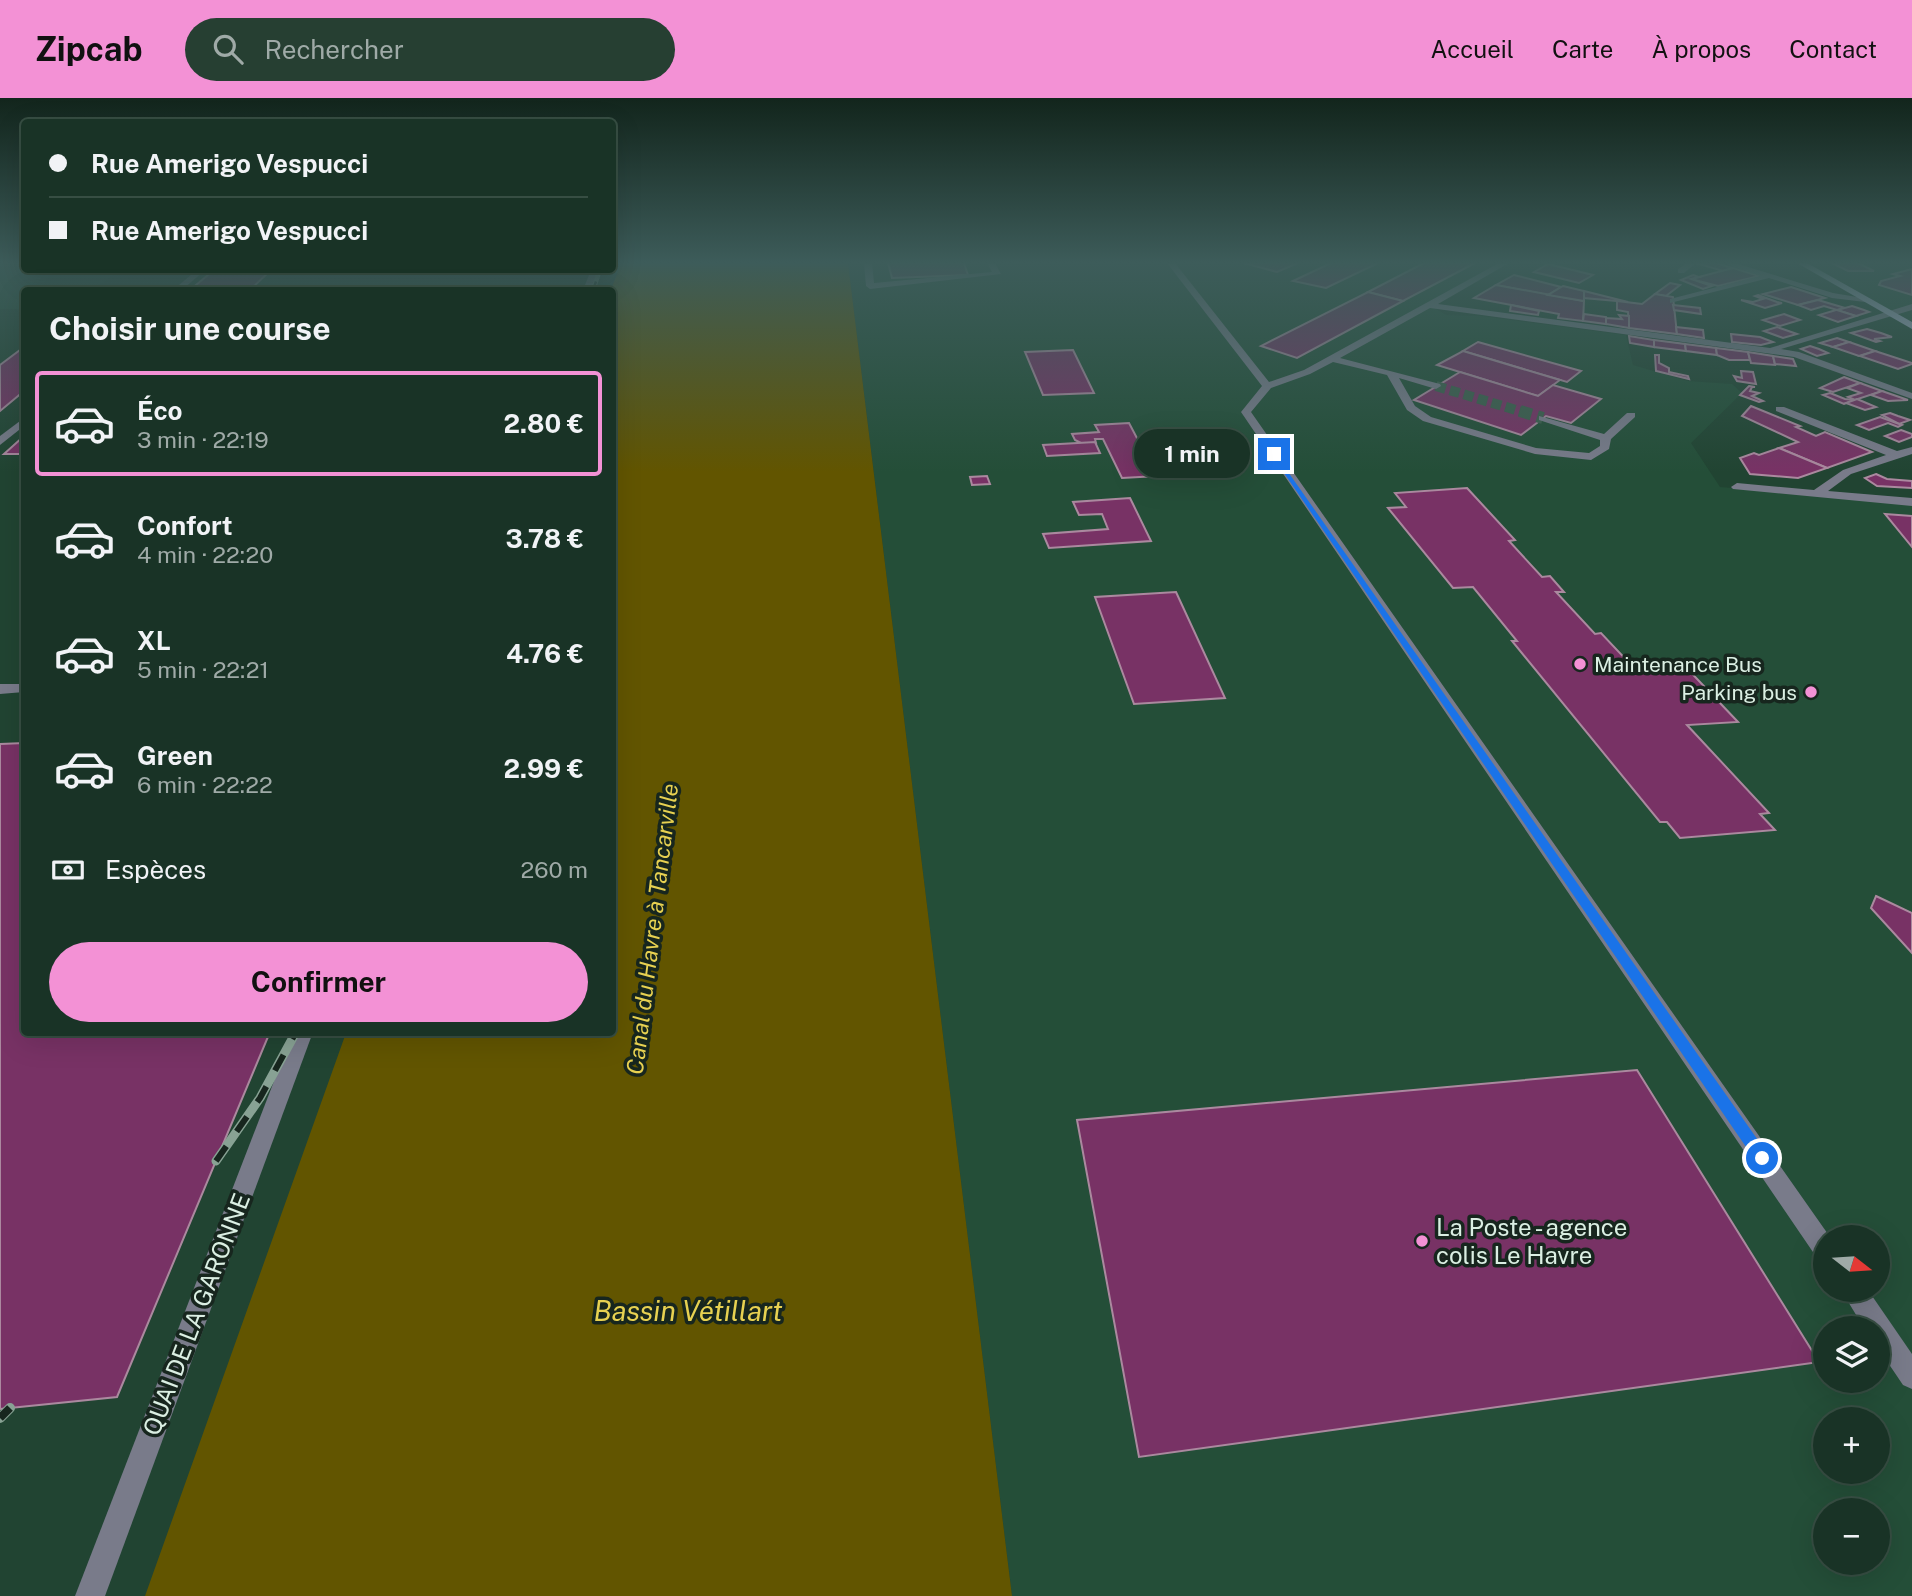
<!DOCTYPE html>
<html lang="fr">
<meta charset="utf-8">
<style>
body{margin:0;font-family:"Public Sans",sans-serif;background:#263f32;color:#f1f3f6;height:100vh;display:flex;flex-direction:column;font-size:26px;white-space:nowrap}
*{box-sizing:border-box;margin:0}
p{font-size:23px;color:#9faaa7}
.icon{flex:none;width:38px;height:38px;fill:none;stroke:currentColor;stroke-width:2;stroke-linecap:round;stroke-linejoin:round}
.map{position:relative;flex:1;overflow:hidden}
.drawer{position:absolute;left:21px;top:189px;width:595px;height:749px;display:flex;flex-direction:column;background:#193326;border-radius:7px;box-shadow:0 7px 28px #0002,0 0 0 2px #374e43}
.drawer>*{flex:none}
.hud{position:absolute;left:21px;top:21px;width:595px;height:154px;border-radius:7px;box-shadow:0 7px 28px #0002,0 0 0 2px #374e43;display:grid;align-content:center;height:154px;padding:0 28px;background:#193326}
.needle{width:46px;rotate:107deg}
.fabs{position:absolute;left:1813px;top:1127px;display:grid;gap:14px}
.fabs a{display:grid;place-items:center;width:77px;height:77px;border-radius:50%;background:#193326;box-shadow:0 7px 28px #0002,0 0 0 2px #374e43;font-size:35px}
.end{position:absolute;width:32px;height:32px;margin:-16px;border:9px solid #1a73e8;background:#fff;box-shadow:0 0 0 4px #fff}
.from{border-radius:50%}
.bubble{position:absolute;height:49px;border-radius:24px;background:#193326;box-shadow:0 7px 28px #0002,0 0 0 2px #374e43;font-size:23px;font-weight:700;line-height:49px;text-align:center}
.hud b{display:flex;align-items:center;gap:24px;height:66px;font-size:26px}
.hud b+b{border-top:2px solid #374e43}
.hud i{width:18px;height:18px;background:#f1f3f6}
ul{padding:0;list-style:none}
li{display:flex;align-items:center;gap:21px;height:105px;margin:0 14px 10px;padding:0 14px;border:4px solid transparent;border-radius:7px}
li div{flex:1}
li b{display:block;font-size:26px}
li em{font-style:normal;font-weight:700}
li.current{border-color:#f391d5}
li>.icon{width:63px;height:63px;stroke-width:1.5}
h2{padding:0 28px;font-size:32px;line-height:84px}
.pay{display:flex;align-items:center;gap:18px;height:77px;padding:0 28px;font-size:26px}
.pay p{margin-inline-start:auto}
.cta{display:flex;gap:14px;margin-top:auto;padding:14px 28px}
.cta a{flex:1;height:80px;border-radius:42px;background:#f391d5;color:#111;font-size:28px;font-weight:700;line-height:80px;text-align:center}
header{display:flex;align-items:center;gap:42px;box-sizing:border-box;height:98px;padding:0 35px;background:#f391d5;color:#111}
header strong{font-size:33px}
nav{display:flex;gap:38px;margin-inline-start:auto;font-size:24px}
.search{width:490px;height:63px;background:#263f32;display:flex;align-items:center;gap:18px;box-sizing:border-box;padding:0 24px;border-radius:38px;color:#9faaa7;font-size:26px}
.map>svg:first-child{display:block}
.built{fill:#244e38;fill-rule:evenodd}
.water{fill:#625500}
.building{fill:#783265;stroke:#ab899f;stroke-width:2}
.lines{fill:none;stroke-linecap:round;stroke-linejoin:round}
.minor-tunnel-far1{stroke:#3d5e4d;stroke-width:10;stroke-dasharray:10 4.5;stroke-linecap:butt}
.minor-tunnel{stroke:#3d5e4d;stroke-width:12;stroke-dasharray:12 6;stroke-linecap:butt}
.minor{fill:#797b8a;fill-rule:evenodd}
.major{fill:#b4b8d7;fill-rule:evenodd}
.rail-far2-casing{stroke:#88a294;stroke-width:4.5}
.rail-far1-casing{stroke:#88a294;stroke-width:9}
.rail-casing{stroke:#88a294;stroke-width:10}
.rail-far2{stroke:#17261e;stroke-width:2.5;stroke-dasharray:9;stroke-linecap:butt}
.rail-far1{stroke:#17261e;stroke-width:6;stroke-dasharray:18;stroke-linecap:butt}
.rail{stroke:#17261e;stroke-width:8;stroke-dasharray:24;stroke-linecap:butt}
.route{fill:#1a73e8}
.poi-dot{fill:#f391d5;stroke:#17261e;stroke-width:2.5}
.labels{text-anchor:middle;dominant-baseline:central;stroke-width:7;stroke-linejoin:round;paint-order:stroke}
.poi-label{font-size:21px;fill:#dbefe3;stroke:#17261e;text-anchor:start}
.water-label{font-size:23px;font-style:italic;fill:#e7d151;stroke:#17261e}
.near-poi-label{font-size:24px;fill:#dbefe3;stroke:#17261e;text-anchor:start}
.near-street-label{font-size:24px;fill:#dbefe3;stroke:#17261e}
.near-water-label{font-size:28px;font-style:italic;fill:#e7d151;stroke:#17261e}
</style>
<header>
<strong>Zipcab</strong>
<div class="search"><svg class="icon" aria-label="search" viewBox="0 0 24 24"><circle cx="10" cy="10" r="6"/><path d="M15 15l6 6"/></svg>Rechercher</div>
<nav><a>Accueil</a><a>Carte</a><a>À propos</a><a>Contact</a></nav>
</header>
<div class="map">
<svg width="1912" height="1498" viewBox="0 0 1912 1498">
<rect width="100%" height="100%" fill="#214432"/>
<g class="built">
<path d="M0 165H24V172H120L92 192H24V211H0Z"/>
<path d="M848 165H1505L1430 207 1446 217 1481 218 1626 237 1633 267 1688 283 1732 286 1742 295 1691 345 1720 389 1912 404V1498H1012ZM1825 1139H1878V1192H1825ZM1825 1230H1878V1283H1825ZM1825 1321H1878V1374H1825ZM1825 1412H1878V1465H1825Z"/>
<path d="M1801 165H1912V228L1891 216Z"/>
</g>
<path class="water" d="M621 165H848L1012 1498H145L346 935 612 934 611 192Z"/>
<g class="building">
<path d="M888 165H964L968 177 892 180Z"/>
<path d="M1244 165H1298L1277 174Z"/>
<path d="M1331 165H1378L1326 190 1293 183Z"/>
<path d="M1424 165H1475L1403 203 1368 194Z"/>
<path d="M1696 165H1716L1733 170 1723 173Z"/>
<path d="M1832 165H1858L1874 173H1848Z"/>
<path d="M1548 166 1593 177 1579 185 1534 174Z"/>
<path d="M1733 170 1759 178 1718 188 1691 181Z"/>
<path d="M1912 171V197L1879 187 1881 183 1900 178 1893 176Z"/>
<path d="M214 172H271L250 192H190Z"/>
<path d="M1514 177 1561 189 1548 197 1496 187Z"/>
<path d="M1693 177 1699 179 1691 181 1712 188 1703 191 1681 182Z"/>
<path d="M1670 185 1680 187 1666 198 1655 196Z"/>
<path d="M1496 187 1584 203 1583 223 1558 220 1559 216 1474 200Z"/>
<path d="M1563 188 1584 193V203L1548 197Z"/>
<path d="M1791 189 1825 200 1798 207 1763 196Z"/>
<path d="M1584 193 1628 204 1584 200Z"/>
<path d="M1368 194 1403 203 1297 260 1261 248Z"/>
<path d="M1655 196 1673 199 1677 236 1629 230 1628 214 1617 212V203L1642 206Z"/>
<path d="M1758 197 1777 204 1782 205 1765 210 1741 202 1753 204 1763 201 1755 198Z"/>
<path d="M1818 202 1845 210 1837 212 1824 208 1811 212 1798 207Z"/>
<path d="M1511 207 1539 213 1538 217 1510 213Z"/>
<path d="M1673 207 1700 210 1701 216 1674 212Z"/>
<path d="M1852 208 1864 212 1869 214 1856 218 1837 212Z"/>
<path d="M1836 212H1837L1856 218 1838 224 1819 217Z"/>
<path d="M1584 216 1606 219V226L1583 223Z"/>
<path d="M1784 216 1800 222 1780 228 1763 222Z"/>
<path d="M1619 217 1629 218V230L1606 226V220L1622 221Z"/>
<path d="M1676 229 1703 232 1704 240 1677 236Z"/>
<path d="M1777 229 1797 236 1783 240 1764 233Z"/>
<path d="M1867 231 1881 235 1892 239 1874 241 1880 243 1876 244 1851 235Z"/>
<path d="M1731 236 1760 239 1773 244 1761 247 1732 244Z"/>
<path d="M1629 238 1654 242V249L1630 245Z"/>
<path d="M1837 240 1849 244 1833 249 1820 245Z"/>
<path d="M1654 242 1685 246 1686 253 1654 249Z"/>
<path d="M1478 244 1581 273 1567 284 1463 253Z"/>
<path d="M1849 244 1852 245 1875 253 1859 258 1833 249Z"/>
<path d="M1685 246 1716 250 1717 257 1686 253Z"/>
<path d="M1810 248 1819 251 1828 255 1817 258 1801 251Z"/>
<path d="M24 249V293L0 313V267Z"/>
<path d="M1716 250 1748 254 1750 262H1729L1717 257Z"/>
<path d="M1073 252 1094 295 1043 297 1025 254Z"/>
<path d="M1463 253 1560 282 1538 298 1437 267Z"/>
<path d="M1875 253 1912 265V266L1898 271 1860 258Z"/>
<path d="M1748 254 1773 258 1775 267 1751 265Z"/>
<path d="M1655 257H1659V265L1669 270V274L1688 278 1689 281 1656 273Z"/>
<path d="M1773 258 1793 261 1796 268 1775 266Z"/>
<path d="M1741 273 1753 274 1756 286 1737 283 1734 278 1742 280Z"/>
<path d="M1460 274 1538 298 1553 287 1601 301 1571 325 1546 318 1521 337 1414 302Z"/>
<path d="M1844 279 1860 285 1833 294 1820 290Z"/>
<path d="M1860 285 1882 293 1855 302 1848 299 1861 295 1847 290Z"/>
<path d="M1749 288 1755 289H1752L1750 293 1759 295 1752 298 1763 303 1759 304 1740 297Z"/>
<path d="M1882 293 1908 302 1888 303 1871 297Z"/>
<path d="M1830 295 1845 301 1855 302 1844 306 1823 297Z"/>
<path d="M1857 301 1876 309 1865 312 1846 305Z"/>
<path d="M1751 308 1800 328 1796 329 1816 338 1825 334 1872 354 1827 370 1779 350 1798 344 1742 318Z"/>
<path d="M1890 315 1898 318 1910 322 1899 326 1882 317Z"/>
<path d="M1880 319 1902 327 1898 329 1888 325 1869 332 1857 327Z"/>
<path d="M1129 325 1157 378 1122 380 1103 341H1095L1096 345H1081L1075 342 1072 336 1099 334 1095 327Z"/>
<path d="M1901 332 1912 336V339L1899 344 1885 338Z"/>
<path d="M24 338V356H4Z"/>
<path d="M1095 344 1100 355 1047 358 1043 347Z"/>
<path d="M1779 350 1827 370 1798 380 1750 376 1740 360 1754 355 1759 357Z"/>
<path d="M1876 376 1887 381 1912 383V390L1877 388 1865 380Z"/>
<path d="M987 378 990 386 972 387 970 379Z"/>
<path d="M1467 390 1515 442 1509 443 1542 479 1550 478 1564 494H1556L1595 536 1601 535 1632 568 1681 564 1738 624 1687 627 1769 715 1760 716 1775 732 1680 740 1667 724H1660L1512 543H1517L1473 489 1453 490 1388 410 1406 409 1395 395Z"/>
<path d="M1130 400 1151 443 1049 450 1043 436 1108 431 1102 416 1079 417 1073 404Z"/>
<path d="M1885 416 1912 418V449Z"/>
<path d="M1176 494 1225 600 1134 606 1095 499Z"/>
<path d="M24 645V934H270L117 1299 0 1311V646Z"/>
<path d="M1876 798 1912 815V855L1871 810Z"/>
<path d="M1637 972 1819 1264 1139 1359 1077 1022Z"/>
</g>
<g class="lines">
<path class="minor-tunnel-far1" d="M1436 288 1526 315"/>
<path class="minor-tunnel" d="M1520 313 1543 320"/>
<g class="minor">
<path d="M864 165H872L874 185 992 174 987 165H995L1001 176 870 191 866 188Z"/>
<path d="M1167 165H1175L1269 284 1304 272 1499 165H1509L1438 206 1770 250 1912 206V212L1781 251 1799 254 1912 295V301L1794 259 1430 210 1340 260 1440 286 1441 288 1436 291 1399 280 1415 308 1431 319 1536 350 1589 355 1600 348V342L1539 322V318L1604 336 1627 315H1635V319L1611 341 1609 351 1591 362 1535 356 1423 323 1407 312 1387 277 1333 264 1310 276 1271 290 1251 314 1830 1139H1825V1164L1817 1160 1241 314 1262 288Z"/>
<path d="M1687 165H1696L1684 175H1678V171Z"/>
<path d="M1723 165H1735L1833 195 1869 201 1865 204 1832 200 1769 180 1670 205V201L1760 178Z"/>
<path d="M197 172H205L182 192H173Z"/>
<path d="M591 172H599L591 192H583Z"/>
<path d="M1776 309H1784L1897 353 1912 349V356L1851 376 1828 393 1912 400V408L1733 391 1731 389 1737 385 1814 392 1843 372 1886 357 1776 313Z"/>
<path d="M24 320V328L0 347V338Z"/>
<path d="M0 586H24V594L0 596Z"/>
<path d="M293 934H313L105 1498H75Z"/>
<path d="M1841 1192H1868L1912 1256V1291L1903 1287 1878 1250V1230H1864Z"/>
</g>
<path class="major" d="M1797 165H1807L1912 224V231Z"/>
<defs>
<path id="rail-far2" d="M593 192 600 172"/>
<path id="rail-far1" d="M216 1063 260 1000 296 934"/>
<path id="rail" d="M0 1320 10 1310"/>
</defs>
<use href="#rail-far2" class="rail-far2-casing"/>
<use href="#rail-far1" class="rail-far1-casing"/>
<use href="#rail" class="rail-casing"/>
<use href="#rail-far2" class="rail-far2"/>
<use href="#rail-far1" class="rail-far1"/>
<use href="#rail" class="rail"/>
</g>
<linearGradient id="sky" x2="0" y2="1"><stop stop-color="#12251c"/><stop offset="0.44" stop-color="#3d5c5a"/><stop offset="1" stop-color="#3d5c5a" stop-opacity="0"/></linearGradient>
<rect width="1912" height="374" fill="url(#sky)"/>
<path class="route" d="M1274 354 1767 1055 1769 1060 1767 1065H1757L1271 356Z"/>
<g class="poi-dot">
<circle cx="1580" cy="566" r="7"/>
<circle cx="1811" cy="594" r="7"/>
<circle cx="1422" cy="1143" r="7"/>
</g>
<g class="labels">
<g class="poi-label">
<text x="1594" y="566">Maintenance Bus</text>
<text x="1797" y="594" text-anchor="end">Parking bus</text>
</g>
<g class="water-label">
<text transform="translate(652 831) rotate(-83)">Canal du Havre à Tancarville</text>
</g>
<g class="near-poi-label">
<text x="1436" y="1129">La Poste - agence<tspan x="1436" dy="28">colis Le Havre</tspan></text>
</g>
<g class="near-street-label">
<text transform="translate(196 1216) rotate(-69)">QUAI DE LA GARONNE</text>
</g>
<g class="near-water-label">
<text x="688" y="1212">Bassin Vétillart</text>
</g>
</g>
</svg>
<div class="fabs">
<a><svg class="needle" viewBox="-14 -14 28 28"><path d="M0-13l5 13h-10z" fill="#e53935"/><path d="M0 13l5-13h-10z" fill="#9faaa7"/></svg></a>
<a><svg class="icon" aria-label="layers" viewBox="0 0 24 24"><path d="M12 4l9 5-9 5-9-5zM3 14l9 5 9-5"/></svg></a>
<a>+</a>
<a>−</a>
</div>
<i class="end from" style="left:1762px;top:1060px"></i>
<i class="end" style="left:1274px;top:356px"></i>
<div class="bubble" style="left:1134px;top:331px;width:116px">1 min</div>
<div class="hud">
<b><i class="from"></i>Rue Amerigo Vespucci</b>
<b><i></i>Rue Amerigo Vespucci</b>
</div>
<section class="drawer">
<h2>Choisir une course</h2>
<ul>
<li class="current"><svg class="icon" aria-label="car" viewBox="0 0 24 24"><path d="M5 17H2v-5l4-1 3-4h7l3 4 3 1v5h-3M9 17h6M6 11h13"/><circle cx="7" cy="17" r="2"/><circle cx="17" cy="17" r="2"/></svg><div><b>Éco</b><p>3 min · 22:19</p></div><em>2.80 €</em></li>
<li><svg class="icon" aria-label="car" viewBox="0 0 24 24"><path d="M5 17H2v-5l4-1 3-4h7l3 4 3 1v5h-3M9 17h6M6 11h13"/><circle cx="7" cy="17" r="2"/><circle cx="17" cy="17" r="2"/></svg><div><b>Confort</b><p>4 min · 22:20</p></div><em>3.78 €</em></li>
<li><svg class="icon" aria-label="car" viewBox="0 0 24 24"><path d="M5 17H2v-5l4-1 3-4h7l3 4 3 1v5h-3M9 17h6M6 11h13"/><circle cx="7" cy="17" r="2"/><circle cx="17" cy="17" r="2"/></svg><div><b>XL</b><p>5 min · 22:21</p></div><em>4.76 €</em></li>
<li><svg class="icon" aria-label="car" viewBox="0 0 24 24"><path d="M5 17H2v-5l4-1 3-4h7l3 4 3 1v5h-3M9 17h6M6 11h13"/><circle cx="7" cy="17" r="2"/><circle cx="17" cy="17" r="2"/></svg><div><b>Green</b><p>6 min · 22:22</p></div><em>2.99 €</em></li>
</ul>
<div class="pay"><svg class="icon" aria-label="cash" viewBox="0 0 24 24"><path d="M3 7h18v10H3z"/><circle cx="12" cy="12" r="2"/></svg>Espèces<p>260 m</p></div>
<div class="cta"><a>Confirmer</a></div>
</section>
</div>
